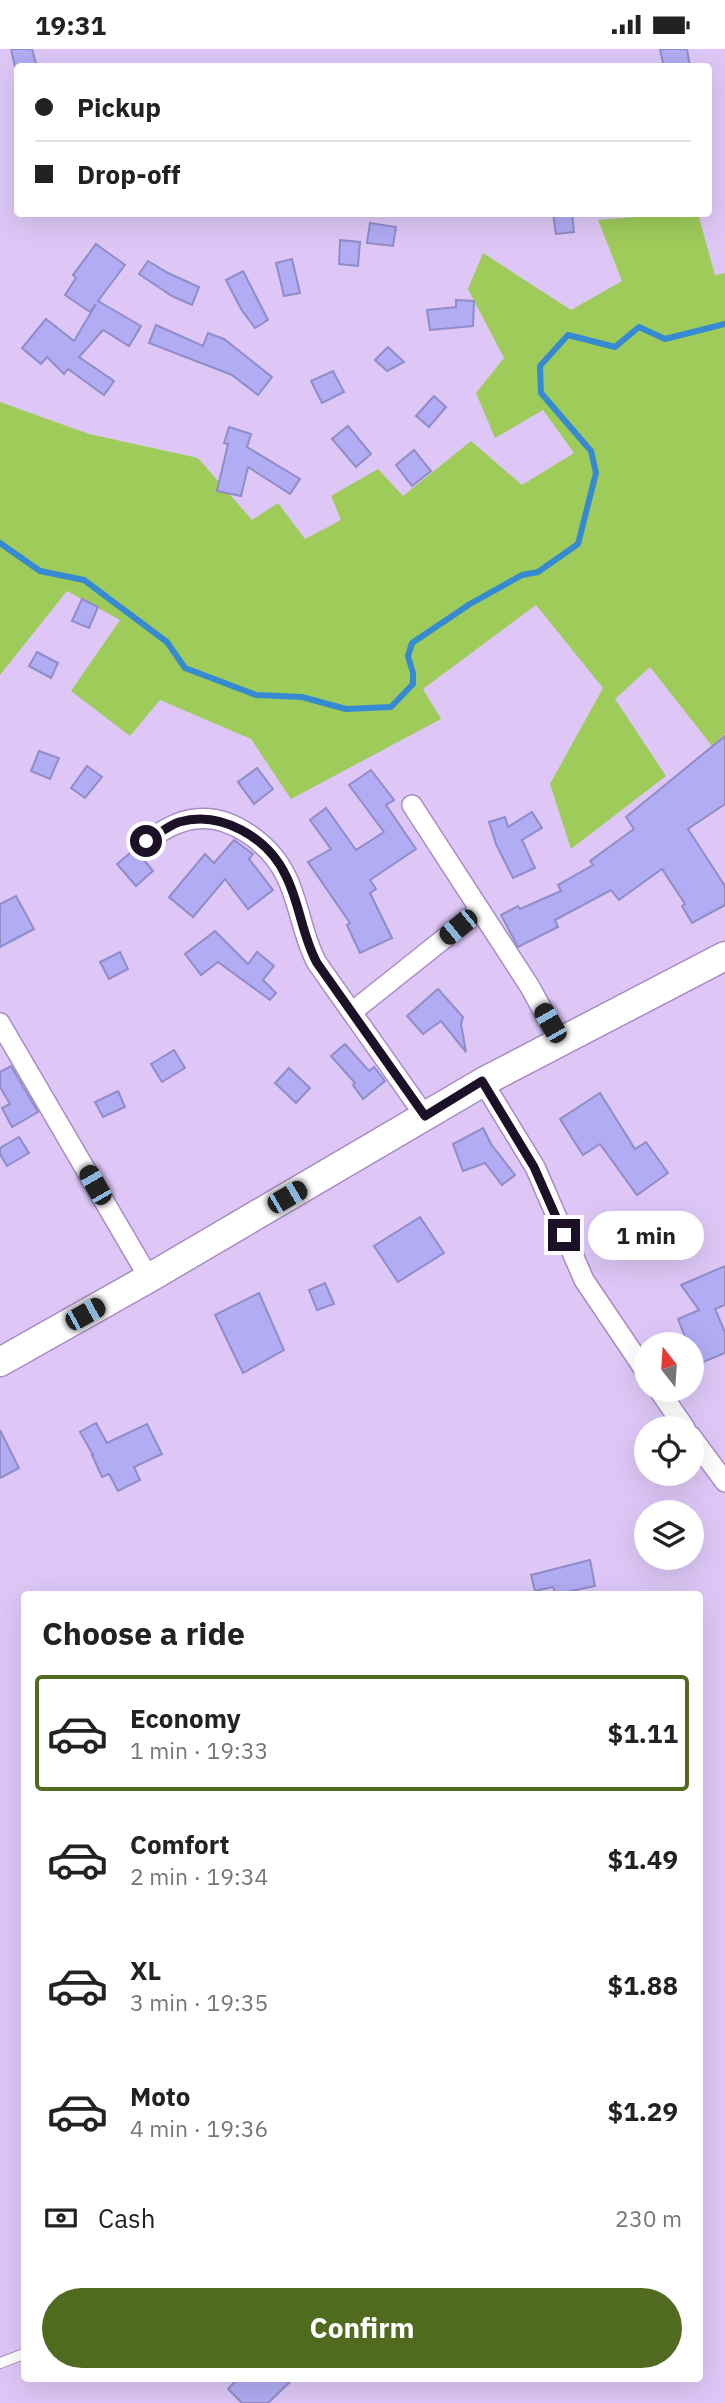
<!DOCTYPE html>
<meta charset="utf-8">
<style>
body{margin:0;font-family:"IBM Plex Sans",sans-serif;background:#f6f6f6;color:#222;height:100vh;display:flex;flex-direction:column;font-size:26px;white-space:nowrap}
*{box-sizing:border-box;margin:0}
p{font-size:23px;color:#767676}
.icon{flex:none;width:38px;height:38px;fill:none;stroke:currentColor;stroke-width:2;stroke-linecap:round;stroke-linejoin:round}
.map{position:relative;flex:1;overflow:hidden}
.drawer{position:absolute;left:21px;top:1542px;width:682px;height:791px;display:flex;flex-direction:column;background:#fff;border-radius:7px;box-shadow:0 7px 28px #0002}
.drawer>*{flex:none}
.banner{position:absolute;left:14px;top:14px;width:698px;height:154px;border-radius:7px;box-shadow:0 7px 28px #0002;display:grid;align-content:center;height:154px;padding:0 21px;background:#fff}
.needle{width:46px;rotate:343deg}
.buttons{position:absolute;left:634px;top:1283px;display:grid;gap:14px}
.buttons a{display:grid;place-items:center;width:70px;height:70px;border-radius:50%;background:#fff;box-shadow:0 7px 28px #0002;font-size:35px}
.end{position:absolute;width:32px;height:32px;margin:-16px;border:9px solid #1c1126;background:#fff;box-shadow:0 0 0 4px #fff}
.from{border-radius:50%}
.bubble{position:absolute;height:49px;border-radius:24px;background:#fff;box-shadow:0 7px 28px #0002;font-size:23px;font-weight:700;line-height:49px;text-align:center}
.car{position:absolute;width:21px;height:42px;margin:-21px -10px;border-radius:9px;box-shadow:0 0 5px 2px #0007;background:linear-gradient(#222 24%,#8ab4d8 0 40%,#222 0 76%,#8ab4d8 0 86%,#222 0)}
.banner b{display:flex;align-items:center;gap:24px;height:66px;font-size:26px}
.banner b+b{border-top:2px solid #e0e0e0}
.banner i{width:18px;height:18px;background:#222}
ul{padding:0;list-style:none}
li{display:flex;align-items:center;gap:21px;height:116px;margin:0 14px 10px;padding:0 7px;border:4px solid transparent;border-radius:7px}
li div{flex:1}
li b{display:block;font-size:26px}
li em{font-style:normal;font-weight:700}
li.current{border-color:#506b1f}
li>.icon{width:63px;height:63px;stroke-width:1.5}
h2{padding:0 21px;font-size:32px;line-height:84px}
.pay{display:flex;align-items:center;gap:18px;height:77px;padding:0 21px;font-size:26px}
.pay p{margin-inline-start:auto}
.action{display:flex;gap:14px;margin-top:auto;padding:14px 21px}
.action a{flex:1;height:80px;border-radius:42px;background:#506b1f;color:#fff;font-size:28px;font-weight:700;line-height:80px;text-align:center}
.status{display:flex;justify-content:space-between;align-items:center;height:49px;padding:0 35px;background:#fff;direction:ltr}
.status svg{height:19px;fill:currentColor}
.map>svg:first-child{display:block}
.green{fill:#9fcb5a}
.lines{fill:none;stroke-linecap:round;stroke-linejoin:round}
.stream{stroke:#358ad1;stroke-width:6}
.building{fill:#b1acf3;stroke:#908cc7;stroke-width:2}
.service-casing{stroke:#a88cc5;stroke-width:12}
.minor-casing{stroke:#a88cc5;stroke-width:22}
.secondary-casing{stroke:#a88cc5;stroke-width:31}
.service{stroke:#fff;stroke-width:10}
.minor{stroke:#fff;stroke-width:19}
.secondary{stroke:#fff;stroke-width:28}
.route{stroke:#1c1126;stroke-width:9}
</style>
<div class="status"><b>19:31</b><svg viewBox="0 0 49 12"><path d="M0 12V9h3v3zM5 12V6h3v6zM10 12V3h3v9zM15 12V0h3v12zM26 1h20v11H26zM47 4h2v5h-2z"/></svg></div>
<div class="map">
<svg width="725" height="2354" viewBox="0 0 725 2354">
<rect width="100%" height="100%" fill="#dec7f7"/>
<path class="green" d="M674 165H698L715 226 725 224V685L712 697 650 618 615 650 666 727 571 800 550 735 603 639 536 556 423 640 441 670 291 750 251 690 160 651 130 687 71 642 120 571 67 542 0 626V353L89 385 198 409 252 471 278 454 305 490 341 471 331 447 378 420 403 447 471 392 522 436 574 404 543 361 495 389 476 344 504 309 468 240 483 204 571 261 622 232 598 171Z"/>
<g class="lines">
<path class="stream" d="M0 494 40 522 84 531 167 593 185 619 256 646 302 648 346 660 391 658 413 635V624L408 607 412 594 470 555 522 526 538 523 578 495 596 424 591 402 541 344 540 317 568 286 615 298 639 278 665 290 725 275"/>
</g>
<g class="building">
<path d="M11 0H32L37 18H15Z"/>
<path d="M660 0H687L690 18H664Z"/>
<path d="M553 164H572L574 183 556 185Z"/>
<path d="M370 174 396 178 393 197 367 194Z"/>
<path d="M340 191 360 193 358 217 339 215Z"/>
<path d="M96 195 125 216 98 252 141 277 129 297 103 281 79 308 114 332 104 346 68 320 64 325 47 308 41 315 22 299 46 270 74 292 96 255 90 263 65 246 76 229 73 226Z"/>
<path d="M292 210 300 244 284 247 276 214Z"/>
<path d="M148 212 168 224 199 238 192 256 172 247 139 225Z"/>
<path d="M243 222 268 271 255 279 241 260 226 231Z"/>
<path d="M456 251 474 252 473 277 430 281 427 261 456 258Z"/>
<path d="M156 276 203 297 208 284 224 290 272 328 258 346 232 326 149 294Z"/>
<path d="M388 298 404 313 387 322 375 311Z"/>
<path d="M333 322 344 343 322 354 311 332Z"/>
<path d="M434 347 446 358 429 378 416 367Z"/>
<path d="M348 377 371 405 356 418 332 390Z"/>
<path d="M229 378 251 385 247 398 300 430 290 445 248 418 241 447 217 442 228 395 224 394Z"/>
<path d="M414 401 431 422 412 437 396 416Z"/>
<path d="M82 550 98 558 89 579 72 572Z"/>
<path d="M37 603 58 614 51 629 29 617Z"/>
<path d="M725 687V755L688 780 725 837V856L692 874 682 857 685 855 662 820 619 851 611 841 555 871 558 878 518 898 501 866 518 857 520 860 561 842 558 836 593 816 590 812 634 780 626 768Z"/>
<path d="M39 702 59 709 50 730 31 722Z"/>
<path d="M87 717 102 728 85 749 71 739Z"/>
<path d="M257 719 273 740 254 755 238 733Z"/>
<path d="M371 721 394 751 386 756 416 800 370 831 376 840 370 844 392 889 360 904 347 876 350 874 308 813 331 800 310 771 326 759 356 801 384 783 349 736Z"/>
<path d="M532 763 542 779 522 791 535 819 513 829 496 795 489 773 505 768 508 778Z"/>
<path d="M234 791 253 805 249 810 273 841 248 860 225 830 193 868 169 848 205 805 214 814Z"/>
<path d="M135 800 153 822 136 837 117 815Z"/>
<path d="M16 847 34 880 0 898V855Z"/>
<path d="M215 882 248 915 257 903 274 917 263 931 276 944 270 951 218 913 201 926 185 905Z"/>
<path d="M120 903 128 920 109 930 100 913Z"/>
<path d="M438 940 463 968 461 975 466 1003 441 972 423 985 407 967Z"/>
<path d="M345 995 369 1022 374 1018 385 1032 363 1050 353 1036 355 1034 331 1007Z"/>
<path d="M174 1001 185 1019 162 1033 151 1015Z"/>
<path d="M11 1017 38 1063 12 1078 2 1059 10 1055 0 1038V1023Z"/>
<path d="M289 1019 310 1039 296 1054 275 1034Z"/>
<path d="M118 1042 125 1058 103 1068 95 1053Z"/>
<path d="M600 1044 635 1100 646 1093 668 1124 637 1146 600 1095 583 1106 560 1070Z"/>
<path d="M483 1079 491 1095 515 1126 502 1136 485 1114 463 1122 453 1095Z"/>
<path d="M19 1088 29 1104 7 1117 0 1105V1099Z"/>
<path d="M420 1168 444 1204 398 1233 374 1197Z"/>
<path d="M725 1217V1256L715 1260 725 1283V1304L691 1318V1295H688L678 1270 699 1261 681 1236Z"/>
<path d="M325 1234 334 1255 317 1261 309 1241Z"/>
<path d="M259 1244 284 1301 243 1324 215 1266Z"/>
<path d="M96 1374 107 1394 147 1375 162 1405 134 1418 140 1431 118 1442 109 1425 102 1428 92 1406H93L80 1383Z"/>
<path d="M0 1381 19 1419 0 1429Z"/>
<path d="M590 1511 595 1537 556 1545 553 1538 535 1542 531 1526Z"/>
<path d="M238 2329H294L268 2354H242L228 2340Z"/>
</g>
<g class="lines">
<defs>
<path id="service" d="M0 2314 24 2305"/>
<g id="minor">
<path d="M412 756 530 938 560 993"/>
<path d="M146 792C162 782 177 772 195 770 232 765 271 796 286 827 300 855 302 887 317 914L425 1067"/>
<path d="M352 963 480 861"/>
<path d="M0 974 149 1229"/>
<path d="M483 1033 535 1118 584 1231 646 1323"/>
<path d="M658 1340 685 1379"/>
<path d="M691 1387 725 1433"/>
</g>
<path id="secondary" d="M0 1313 149 1229 483 1033 725 907"/>
</defs>
<use href="#service" class="service-casing"/>
<use href="#minor" class="minor-casing"/>
<use href="#secondary" class="secondary-casing"/>
<use href="#service" class="service"/>
<use href="#minor" class="minor"/>
<use href="#secondary" class="secondary"/>
</g>
<g class="lines">
<path class="route" d="M146 792C157 786 168 777 179 773 222 761 268 789 286 827 300 855 302 887 317 914L425 1067 482 1032 534 1118 564 1186"/>
</g>
</svg>
<div class="buttons">
<a><svg class="needle" viewBox="-14 -14 28 28"><path d="M0-13l5 13h-10z" fill="#e53935"/><path d="M0 13l5-13h-10z" fill="#767676"/></svg></a>
<a><svg class="icon" aria-label="locate" viewBox="0 0 24 24"><circle cx="12" cy="12" r="6"/><path d="M12 2v4M12 18v4M2 12h4M18 12h4"/></svg></a>
<a><svg class="icon" aria-label="layers" viewBox="0 0 24 24"><path d="M12 4l9 5-9 5-9-5zM3 14l9 5 9-5"/></svg></a>
</div>
<i class="end from" style="left:146px;top:792px"></i>
<i class="end" style="left:564px;top:1186px"></i>
<div class="bubble" style="left:588px;top:1162px;width:116px">1 min</div>
<i class="car" style="left:458px;top:878px;rotate:231deg"></i>
<i class="car" style="left:550px;top:974px;rotate:330deg"></i>
<i class="car" style="left:95px;top:1136px;rotate:330deg"></i>
<i class="car" style="left:287px;top:1148px;rotate:60deg"></i>
<i class="car" style="left:85px;top:1265px;rotate:61deg"></i>
<div class="banner">
<b><i class="from"></i>Pickup</b>
<b><i></i>Drop-off</b>
</div>
<section class="drawer">
<h2>Choose a ride</h2>
<ul>
<li class="current"><svg class="icon" aria-label="car" viewBox="0 0 24 24"><path d="M5 17H2v-5l4-1 3-4h7l3 4 3 1v5h-3M9 17h6M6 11h13"/><circle cx="7" cy="17" r="2"/><circle cx="17" cy="17" r="2"/></svg><div><b>Economy</b><p>1 min · 19:33</p></div><em>$1.11</em></li>
<li><svg class="icon" aria-label="car" viewBox="0 0 24 24"><path d="M5 17H2v-5l4-1 3-4h7l3 4 3 1v5h-3M9 17h6M6 11h13"/><circle cx="7" cy="17" r="2"/><circle cx="17" cy="17" r="2"/></svg><div><b>Comfort</b><p>2 min · 19:34</p></div><em>$1.49</em></li>
<li><svg class="icon" aria-label="car" viewBox="0 0 24 24"><path d="M5 17H2v-5l4-1 3-4h7l3 4 3 1v5h-3M9 17h6M6 11h13"/><circle cx="7" cy="17" r="2"/><circle cx="17" cy="17" r="2"/></svg><div><b>XL</b><p>3 min · 19:35</p></div><em>$1.88</em></li>
<li><svg class="icon" aria-label="car" viewBox="0 0 24 24"><path d="M5 17H2v-5l4-1 3-4h7l3 4 3 1v5h-3M9 17h6M6 11h13"/><circle cx="7" cy="17" r="2"/><circle cx="17" cy="17" r="2"/></svg><div><b>Moto</b><p>4 min · 19:36</p></div><em>$1.29</em></li>
</ul>
<div class="pay"><svg class="icon" aria-label="cash" viewBox="0 0 24 24"><path d="M3 7h18v10H3z"/><circle cx="12" cy="12" r="2"/></svg>Cash<p>230 m</p></div>
<div class="action"><a>Confirm</a></div>
</section>
</div>
